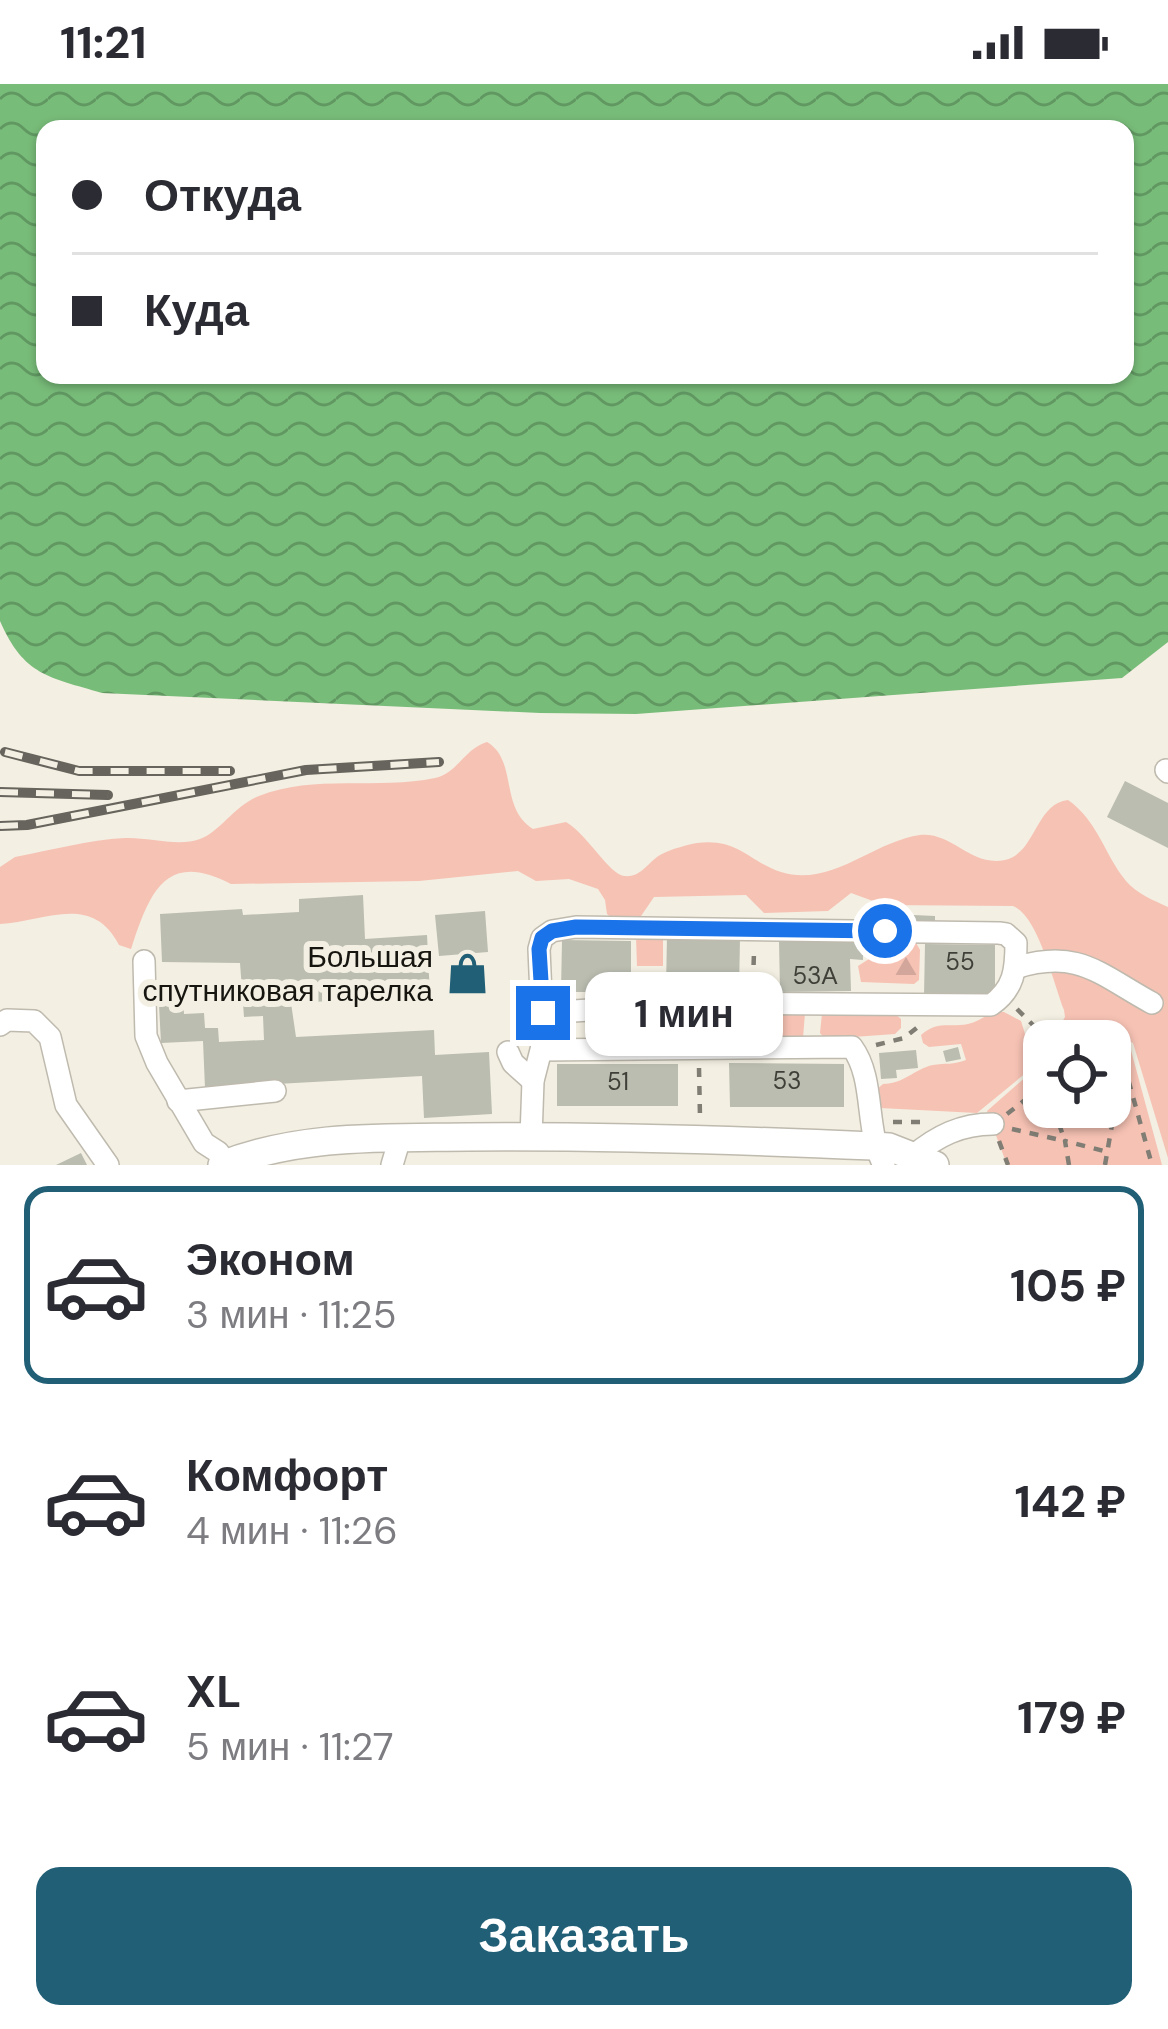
<!DOCTYPE html>
<html lang="ru">
<meta charset="utf-8">
<style>
body{margin:0;font-family:"DM Sans",sans-serif;background:#f7f7f7;color:#2b2b33;height:100vh;display:flex;flex-direction:column;font-size:45px;white-space:nowrap}
*{box-sizing:border-box;margin:0}
p{font-size:39px;color:#7c7c81}
.icon{flex:none;width:66px;height:66px;fill:none;stroke:currentColor;stroke-width:2;stroke-linecap:round;stroke-linejoin:round}
.map{position:relative;height:1081px;overflow:hidden}
.sheet{display:flex;flex-direction:column;background:#fff;flex:1}
.sheet>*{flex:none}
.top-card{position:absolute;left:36px;top:36px;width:1098px;height:264px;border-radius:24px;box-shadow:0 3px 9px #0004;display:grid;align-content:center;height:264px;padding:0 36px;background:#fff}
.fabs{position:absolute;left:1023px;top:936px;display:grid;gap:24px}
.fabs a{display:grid;place-items:center;width:108px;height:108px;border-radius:24px;background:#fff;box-shadow:0 3px 9px #0004;font-size:60px}
.end{position:absolute;width:54px;height:54px;margin:-27px;border:15px solid #1a73e8;background:#fff;box-shadow:0 0 0 6px #fff}
.from{border-radius:50%}
.bubble{position:absolute;height:84px;border-radius:24px;background:#fff;box-shadow:0 3px 9px #0004;font-size:39px;font-weight:700;line-height:84px;text-align:center}
.top-card b{display:flex;align-items:center;gap:42px;height:114px;font-size:45px}
.top-card b+b{border-top:3px solid #e1e1e2}
.top-card i{width:30px;height:30px;background:#2b2b33}
ul{padding:21px 0 0;list-style:none}
li{display:flex;align-items:center;gap:36px;height:198px;margin:0 24px 18px;padding:0 12px;border:6px solid transparent;border-radius:24px}
li div{flex:1}
li b{display:block;font-size:45px}
li em{font-style:normal;font-weight:700}
li.on{border-color:#215f76}
li>.icon{width:108px;height:108px;stroke-width:1.5}
.cta{display:flex;gap:24px;margin-top:auto;padding:24px 36px}
.cta a{flex:1;height:138px;border-radius:24px;background:#215f76;color:#fff;font-size:48px;font-weight:700;line-height:138px;text-align:center}
.status{display:flex;justify-content:space-between;align-items:center;height:84px;padding:0 60px;background:#fff;direction:ltr}
.status svg{height:33px;fill:currentColor}
.map>svg:first-child{display:block}
.green{fill:#f6c2b4}
.forest{fill:url(#forest-firs)}
.water{fill:url(#water-waves);fill-rule:evenodd}
.building{fill:#babdb0}
.lines{fill:none;stroke-linecap:round;stroke-linejoin:round}
.minor-casing{stroke:#bfbaae;stroke-width:24}
.major-casing{stroke:#bfbaae;stroke-width:30}
.path{stroke:#807d75;stroke-width:4.5;stroke-dasharray:9 9;stroke-linecap:butt}
.minor{stroke:#fff;stroke-width:21}
.major{stroke:#fff;stroke-width:27}
.rail-casing{stroke:#66645c;stroke-width:10}
.rail{stroke:#f3efe2;stroke-width:6;stroke-dasharray:18;stroke-linecap:butt}
.route{stroke:#1a73e8;stroke-width:15}
.labels{text-anchor:middle;dominant-baseline:central;stroke-width:12;stroke-linejoin:round;paint-order:stroke}
.number-label{font-size:24px;fill:#3f3f38}
.poi-label{font-size:30px;fill:#161510;stroke:#f3efe2;text-anchor:end}
</style>
<div class="status"><b>11:21</b><svg viewBox="0 0 49 12"><path d="M0 12V9h3v3zM5 12V6h3v6zM10 12V3h3v9zM15 12V0h3v12zM26 1h20v11H26zM47 4h2v5h-2z"/></svg></div>
<div class="map">
<svg width="1168" height="1081" viewBox="0 0 1168 1081">
<defs>
<pattern id="forest-firs" width="22" height="20" patternUnits="userSpaceOnUse" patternTransform="scale(3)"><rect width="22" height="20" fill="#f6c2b4"/><path d="M5 1l3.5 6h-7zM16 11l3.5 6h-7z" fill="#d2a69a"/></pattern>
<pattern id="water-waves" width="16" height="10" patternUnits="userSpaceOnUse" patternTransform="scale(3)"><rect width="16" height="10" fill="#78bc79"/><path d="M0 5q4-4 8 0t8 0" fill="none" stroke="#619862"/></pattern>
</defs>
<rect width="100%" height="100%" fill="#f3efe2"/>
<g class="green">
<path d="M487 658C518 676 499 724 533 745L566 738C586 749 610 791 624 792 642 794 648 777 662 770 671 765 687 761 697 759 739 754 749 778 781 788 831 804 874 757 920 751 953 748 970 783 1005 776 1036 769 1035 720 1068 716 1098 737 1104 770 1126 797 1137 810 1153 816 1168 823V1074L1133 959 1124 955 1110 960 1051 957 1065 933 1064 926C1054 901 1038 831 1013 822L884 821 851 809 828 827 764 829 746 811 654 813 639 835H613L607 830 605 816 598 805 569 795 536 797 518 787 419 797 231 800C165 765 149 810 131 865L119 861C92 808 43 838 0 840V783L15 773C52 766 88 756 125 754 148 753 178 763 200 755 220 748 235 721 259 712 314 690 378 706 435 694 458 689 464 665 487 658Z"/>
<path d="M636 853 663 854V882H637Z"/>
<path d="M1004 928 1021 937 1029 963 1044 965V982L1027 988 977 1029 880 1024 875 1007 883 1000C904 1000 914 985 933 981 945 979 954 981 966 976L961 960 929 963 923 959 921 951C938 936 948 944 968 940 982 937 988 927 1004 928Z"/>
<path d="M662 929H691V950L666 951Z"/>
<path d="M805 929 803 954H709L708 930Z"/>
<path d="M822 930H895L901 935V944L895 950 825 955 820 949Z"/>
<path d="M1129 959 1162 1081H1007L987 1027 1028 991 1044 986V1023H1110V965Z"/>
</g>
<path class="forest" d="M871 856 915 857 920 866 919 896 914 900 861 898 858 882 869 875Z"/>
<path class="water" d="M0 0H1168V558L1122 594 636 630 540 629 102 609C49 593 24 592 0 537ZM45 45H1125V291H45Z"/>
<g class="building">
<path d="M1125 697 1168 719V764L1107 733Z"/>
<path d="M363 811 365 855 427 851 430 912 291 919 296 953 434 946 435 971 489 968 492 1030 424 1034 422 992 205 1004 203 957 161 959 158 902 182 901 184 930 204 929 205 944H218L219 958 264 956 263 932 244 933 240 879 162 878 160 830 242 825 243 831 299 828V815Z"/>
<path d="M485 827 488 868 439 872 435 831Z"/>
<path d="M913 831 935 832V842L912 841Z"/>
<path d="M667 852 740 853 739 906 666 905Z"/>
<path d="M562 856 631 857V908H561Z"/>
<path d="M779 857H863V876L850 875 851 907 780 908Z"/>
<path d="M925 860 995 861V913H924Z"/>
<path d="M658 928 659 939 634 941V929Z"/>
<path d="M958 963 961 975 946 978 943 967Z"/>
<path d="M916 966 918 984 896 986 897 994 881 995 879 969Z"/>
<path d="M729 979 844 980V1023H730Z"/>
<rect x="557" y="980" width="121" height="42"/>
<path d="M81 1069 87 1081H56Z"/>
</g>
<g class="lines">
<defs>
<g id="minor">
<path d="M1166 686 1168 688"/>
<path d="M144 877 146 952 157 979 204 1059 218 1068 226 1079"/>
<path d="M1015 884C1078 864 1099 890 1152 919"/>
<path d="M0 941 7 936 34 937 50 953 66 1021 108 1081"/>
<path d="M542 966 852 963C876 996 864 1045 884 1081"/>
<path d="M508 968 513 979 533 997"/>
<path d="M178 1017 275 1007"/>
<path d="M531 1053 533 997 543 958 539 865 542 854 552 847 576 843 999 849 1006 850 1016 859C1016 886 1014 905 991 921L697 919 543 929"/>
<path d="M913 1072C937 1052 961 1040 993 1040"/>
<path d="M392 1081 400 1054"/>
</g>
<path id="major" d="M222 1081C301 1050 384 1054 468 1053 603 1052 738 1056 873 1062L889 1063 935 1081"/>
</defs>
<use href="#minor" class="minor-casing"/>
<use href="#major" class="major-casing"/>
<g class="path">
<path d="M753 899 754 868"/>
<path d="M1017 925 1034 942"/>
<path d="M876 961 904 954 919 942"/>
<path d="M699 984 700 1033"/>
<path d="M1053 1023 1065 1057"/>
<path d="M1007 1030 1044 1001"/>
<path d="M893 1038H924"/>
<path d="M1012 1045 1065 1057"/>
<path d="M999 1057 1008 1081"/>
<path d="M1069 1081 1065 1057 1108 1068"/>
<path d="M1105 1081 1123 977 1152 1081"/>
</g>
<use href="#minor" class="minor"/>
<use href="#major" class="major"/>
<defs>
<g id="rail">
<path d="M5 668 79 687H230"/>
<path d="M0 708 108 711"/>
<path d="M0 742 27 741 306 686 439 678"/>
</g>
</defs>
<use href="#rail" class="rail-casing"/>
<use href="#rail" class="rail"/>
</g>
<g class="lines">
<path class="route" d="M543 929 539 865 542 854 552 847 576 843 885 847"/>
</g>
<defs>
<symbol id="shop-bare" viewBox="-9 -9 18 18"><path d="M-5-2.5h2.3a2.7 3.5 0 0 1 5.4 0H5L5.5 6h-11ZM-1.5-2.5h3a1.5 2.3 0 0 0-3 0Z" fill="#215f76" stroke="#f3efe2" stroke-width="2.5" paint-order="stroke"/></symbol>
</defs>
<g fill-rule="evenodd">
<use href="#shop-bare" x="438" y="860" width="59" height="59"/>
</g>
<g class="labels">
<g class="number-label">
<text x="960" y="877">55</text>
<text x="815" y="891">53А</text>
<text x="787" y="996">53</text>
<text x="618" y="997">51</text>
</g>
<g class="poi-label">
<text x="433" y="872">Большая<tspan x="433" dy="34">спутниковая тарелка</tspan></text>
</g>
</g>
</svg>
<div class="fabs">
<a><svg class="icon" aria-label="locate" viewBox="0 0 24 24"><circle cx="12" cy="12" r="6"/><path d="M12 2v4M12 18v4M2 12h4M18 12h4"/></svg></a>
</div>
<i class="end from" style="left:885px;top:847px"></i>
<i class="end" style="left:543px;top:929px"></i>
<div class="bubble" style="left:585px;top:888px;width:198px">1 мин</div>
<div class="top-card">
<b><i class="from"></i>Откуда</b>
<b><i></i>Куда</b>
</div>
</div>
<section class="sheet">
<ul>
<li class="on"><svg class="icon" aria-label="car" viewBox="0 0 24 24"><path d="M5 17H2v-5l4-1 3-4h7l3 4 3 1v5h-3M9 17h6M6 11h13"/><circle cx="7" cy="17" r="2"/><circle cx="17" cy="17" r="2"/></svg><div><b>Эконом</b><p>3 мин · 11:25</p></div><em>105 ₽</em></li>
<li><svg class="icon" aria-label="car" viewBox="0 0 24 24"><path d="M5 17H2v-5l4-1 3-4h7l3 4 3 1v5h-3M9 17h6M6 11h13"/><circle cx="7" cy="17" r="2"/><circle cx="17" cy="17" r="2"/></svg><div><b>Комфорт</b><p>4 мин · 11:26</p></div><em>142 ₽</em></li>
<li><svg class="icon" aria-label="car" viewBox="0 0 24 24"><path d="M5 17H2v-5l4-1 3-4h7l3 4 3 1v5h-3M9 17h6M6 11h13"/><circle cx="7" cy="17" r="2"/><circle cx="17" cy="17" r="2"/></svg><div><b>XL</b><p>5 мин · 11:27</p></div><em>179 ₽</em></li>
</ul>
<div class="cta"><a>Заказать</a></div>
</section>
